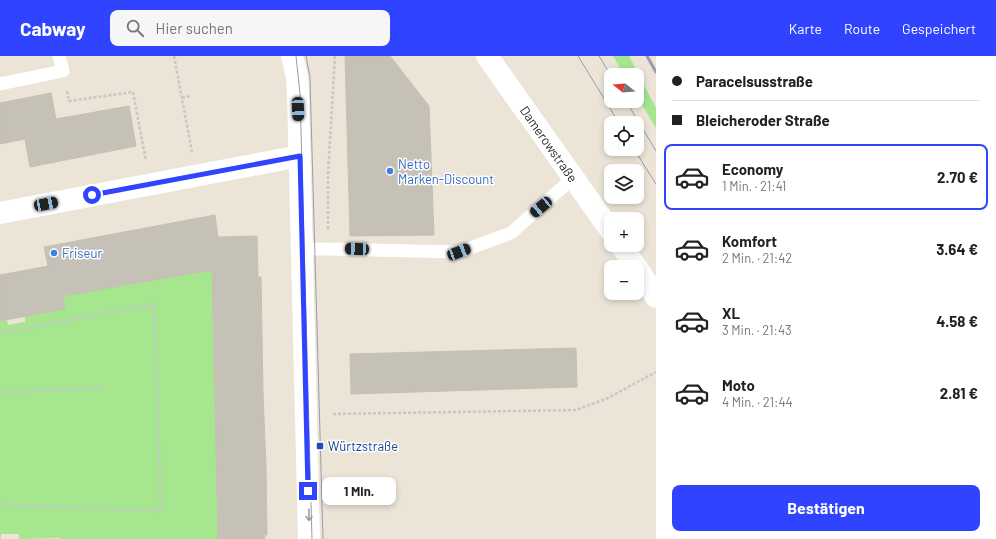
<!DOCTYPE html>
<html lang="de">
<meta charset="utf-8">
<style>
body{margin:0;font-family:Barlow,sans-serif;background:#f6f6f6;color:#222;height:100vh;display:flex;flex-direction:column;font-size:15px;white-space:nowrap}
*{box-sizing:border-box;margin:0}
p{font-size:13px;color:#767676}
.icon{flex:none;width:22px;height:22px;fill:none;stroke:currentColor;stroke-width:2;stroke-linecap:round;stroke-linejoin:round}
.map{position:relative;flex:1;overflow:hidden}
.panel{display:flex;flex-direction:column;background:#fff;width:340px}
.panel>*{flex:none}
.banner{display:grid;align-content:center;height:88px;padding:0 16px;background:#fff}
.needle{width:26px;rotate:287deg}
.buttons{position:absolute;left:604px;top:12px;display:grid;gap:8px}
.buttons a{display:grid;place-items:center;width:40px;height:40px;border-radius:8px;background:#fff;box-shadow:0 2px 6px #0003;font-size:20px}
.end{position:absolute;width:18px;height:18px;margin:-9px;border:5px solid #3044ff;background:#fff;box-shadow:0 0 0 2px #fff}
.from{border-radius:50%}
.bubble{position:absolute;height:28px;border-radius:8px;background:#fff;box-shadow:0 2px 6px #0003;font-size:13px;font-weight:700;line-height:28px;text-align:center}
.car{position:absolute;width:12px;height:24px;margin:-12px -6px;border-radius:5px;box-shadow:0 0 3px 1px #0007;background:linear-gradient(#222 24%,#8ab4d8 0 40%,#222 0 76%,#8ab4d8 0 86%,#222 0)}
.banner b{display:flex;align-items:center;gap:14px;height:38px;font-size:15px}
.banner b+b{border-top:1px solid #e0e0e0}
.banner i{width:10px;height:10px;background:#222}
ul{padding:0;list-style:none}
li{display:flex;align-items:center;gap:12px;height:66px;margin:0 8px 6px;padding:0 8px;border:2px solid transparent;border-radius:8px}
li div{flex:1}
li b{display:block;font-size:15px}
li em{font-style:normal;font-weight:700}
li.on{border-color:#3044ff}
li>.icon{width:36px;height:36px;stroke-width:1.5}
.action{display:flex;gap:8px;margin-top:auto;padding:8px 16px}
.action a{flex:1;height:46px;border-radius:8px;background:#3044ff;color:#fff;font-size:16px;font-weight:700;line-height:46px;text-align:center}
header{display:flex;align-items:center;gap:24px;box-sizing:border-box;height:56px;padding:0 20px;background:#3044ff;color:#fff}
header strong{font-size:19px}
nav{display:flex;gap:22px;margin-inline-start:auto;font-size:14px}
.search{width:280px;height:36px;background:#f6f6f6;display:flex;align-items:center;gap:10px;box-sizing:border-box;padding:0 14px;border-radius:8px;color:#767676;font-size:15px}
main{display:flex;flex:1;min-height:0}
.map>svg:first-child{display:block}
.green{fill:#a5e68f}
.building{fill:#c6c1b7;stroke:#c6c0b1}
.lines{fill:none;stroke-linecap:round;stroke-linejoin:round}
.path{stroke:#c7c7c7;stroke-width:2.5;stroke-dasharray:3 2;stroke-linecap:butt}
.service{stroke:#fff;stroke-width:13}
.minor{stroke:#fff;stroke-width:22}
.tertiary{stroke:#fff;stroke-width:22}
.secondary{stroke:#fff;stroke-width:22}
.tram{stroke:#9a9bb3;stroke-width:1}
.rail{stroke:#9a9bb3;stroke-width:3}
.oneway{stroke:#9e9e9e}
.route{stroke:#3044ff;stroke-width:5}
.shop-dot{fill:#3f7fe0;stroke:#fff;stroke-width:1.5}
.transit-dot{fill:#1a4fb4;stroke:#fff;stroke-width:1.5}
.labels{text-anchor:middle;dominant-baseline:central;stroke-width:3;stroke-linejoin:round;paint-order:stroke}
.street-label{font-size:13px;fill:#272727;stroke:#fff}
.shop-label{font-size:13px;fill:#366cbe;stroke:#fff;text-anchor:start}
.transit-label{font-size:13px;fill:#164399;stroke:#fff;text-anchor:start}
</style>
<header>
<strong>Cabway</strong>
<div class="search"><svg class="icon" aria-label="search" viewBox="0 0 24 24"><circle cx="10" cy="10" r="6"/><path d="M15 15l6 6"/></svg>Hier suchen</div>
<nav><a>Karte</a><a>Route</a><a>Gespeichert</a></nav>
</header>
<main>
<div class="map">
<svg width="656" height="483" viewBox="0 0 656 483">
<rect width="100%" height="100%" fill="#ebe4d7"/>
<g class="green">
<path d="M613 0H629L656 52V72L637 40V19H624Z"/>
<path d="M212 206 218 483H60V482L19 483V478H1V483H0V265L7 264 8 269 25 266V260L64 253 62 240 70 239 69 233Z"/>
</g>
<g class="building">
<path d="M345 0H390L429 50 434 179 350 180Z"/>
<path d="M51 37 56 63 129 50 136 90 30 111 25 83 0 88V47Z"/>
<path d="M215 159 218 181 257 180 258 221H261L263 337 266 411 267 479H264L265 483H218L212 214 62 240 65 253 0 265V219L48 210 44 191Z"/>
<path d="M576 292 577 331 351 338 350 298Z"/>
</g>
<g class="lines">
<g class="path">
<path d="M174 0 192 96"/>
<path d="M67 35 69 45 133 36 146 105"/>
<path d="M182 42 191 40"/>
<path d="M328 173V118L335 0"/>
<path d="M0 277 154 248 161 455 0 449"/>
<path d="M0 336 103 332"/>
<path d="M333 358 576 354 608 342 656 316"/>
</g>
<g class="service">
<path d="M0 28 63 15 59 0"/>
<path d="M302 193H328L459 196 511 177 573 122"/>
</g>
<path class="minor" d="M0 157 300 100"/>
<path class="tertiary" d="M292 0 297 21 298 38 309 483"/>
<g class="secondary">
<path d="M487 0 611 175"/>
<path d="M621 189 636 211"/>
<path d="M637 212 656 241"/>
</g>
<g class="tram">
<path d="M296 0 300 38 312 483"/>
<path d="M306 0 310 21 311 59 323 483"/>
<path d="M578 0 619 67"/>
<path d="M599 0 611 20"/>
<path d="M626 45 656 95"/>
<path d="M634 93 656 128"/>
</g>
<path class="rail" d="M647 0 656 16"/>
</g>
<defs><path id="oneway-shaft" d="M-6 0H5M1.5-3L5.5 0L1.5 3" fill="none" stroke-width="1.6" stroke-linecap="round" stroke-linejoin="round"/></defs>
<use class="oneway" href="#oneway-shaft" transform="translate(309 459) rotate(89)"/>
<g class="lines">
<path class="route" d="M92 139 300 100 308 435"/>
</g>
<g class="shop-dot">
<circle cx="390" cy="115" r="4"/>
<circle cx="54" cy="197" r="4"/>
</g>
<rect class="transit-dot" x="316" y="386" width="8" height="8" rx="2"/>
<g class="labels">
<g class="street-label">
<text transform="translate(549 88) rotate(55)">Damerowstraße</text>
</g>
<g class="shop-label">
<text x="398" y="108">Netto<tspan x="398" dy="15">Marken-Discount</tspan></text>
<text x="62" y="197">Friseur</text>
</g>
<g class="transit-label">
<text x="328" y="390">Würtzstraße</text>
</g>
</g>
</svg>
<div class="buttons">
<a><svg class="needle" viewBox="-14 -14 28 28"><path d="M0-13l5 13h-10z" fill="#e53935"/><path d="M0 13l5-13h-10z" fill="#767676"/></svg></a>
<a><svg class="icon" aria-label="locate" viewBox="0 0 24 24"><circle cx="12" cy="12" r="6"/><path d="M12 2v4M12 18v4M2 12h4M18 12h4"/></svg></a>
<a><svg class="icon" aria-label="layers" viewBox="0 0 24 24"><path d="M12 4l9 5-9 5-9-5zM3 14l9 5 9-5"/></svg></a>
<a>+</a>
<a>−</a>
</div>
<i class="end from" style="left:92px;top:139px"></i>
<i class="end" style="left:308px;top:435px"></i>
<div class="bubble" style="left:322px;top:421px;width:74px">1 Min.</div>
<i class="car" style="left:298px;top:53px;rotate:178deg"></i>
<i class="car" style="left:46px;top:148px;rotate:79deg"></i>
<i class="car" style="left:541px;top:151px;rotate:230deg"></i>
<i class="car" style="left:357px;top:193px;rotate:272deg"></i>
<i class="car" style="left:459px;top:196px;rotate:69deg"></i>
</div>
<section class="panel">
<div class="banner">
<b><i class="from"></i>Paracelsusstraße</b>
<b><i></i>Bleicheroder Straße</b>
</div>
<ul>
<li class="on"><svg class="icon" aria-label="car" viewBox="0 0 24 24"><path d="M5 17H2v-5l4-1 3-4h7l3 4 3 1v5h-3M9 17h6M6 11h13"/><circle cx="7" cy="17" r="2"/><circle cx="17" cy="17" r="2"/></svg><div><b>Economy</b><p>1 Min. · 21:41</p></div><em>2.70 €</em></li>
<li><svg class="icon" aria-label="car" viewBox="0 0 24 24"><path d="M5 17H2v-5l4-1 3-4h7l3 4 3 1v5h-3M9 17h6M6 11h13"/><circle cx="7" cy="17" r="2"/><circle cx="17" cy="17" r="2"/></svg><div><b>Komfort</b><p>2 Min. · 21:42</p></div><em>3.64 €</em></li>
<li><svg class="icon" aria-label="car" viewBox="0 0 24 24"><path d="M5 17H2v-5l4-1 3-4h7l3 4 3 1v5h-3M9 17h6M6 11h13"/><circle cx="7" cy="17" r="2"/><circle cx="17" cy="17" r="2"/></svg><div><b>XL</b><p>3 Min. · 21:43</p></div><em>4.58 €</em></li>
<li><svg class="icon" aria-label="car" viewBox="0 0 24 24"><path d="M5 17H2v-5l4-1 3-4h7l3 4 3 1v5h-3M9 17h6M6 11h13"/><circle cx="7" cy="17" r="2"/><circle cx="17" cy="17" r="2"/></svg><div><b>Moto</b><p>4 Min. · 21:44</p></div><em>2.81 €</em></li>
</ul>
<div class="action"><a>Bestätigen</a></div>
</section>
</main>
